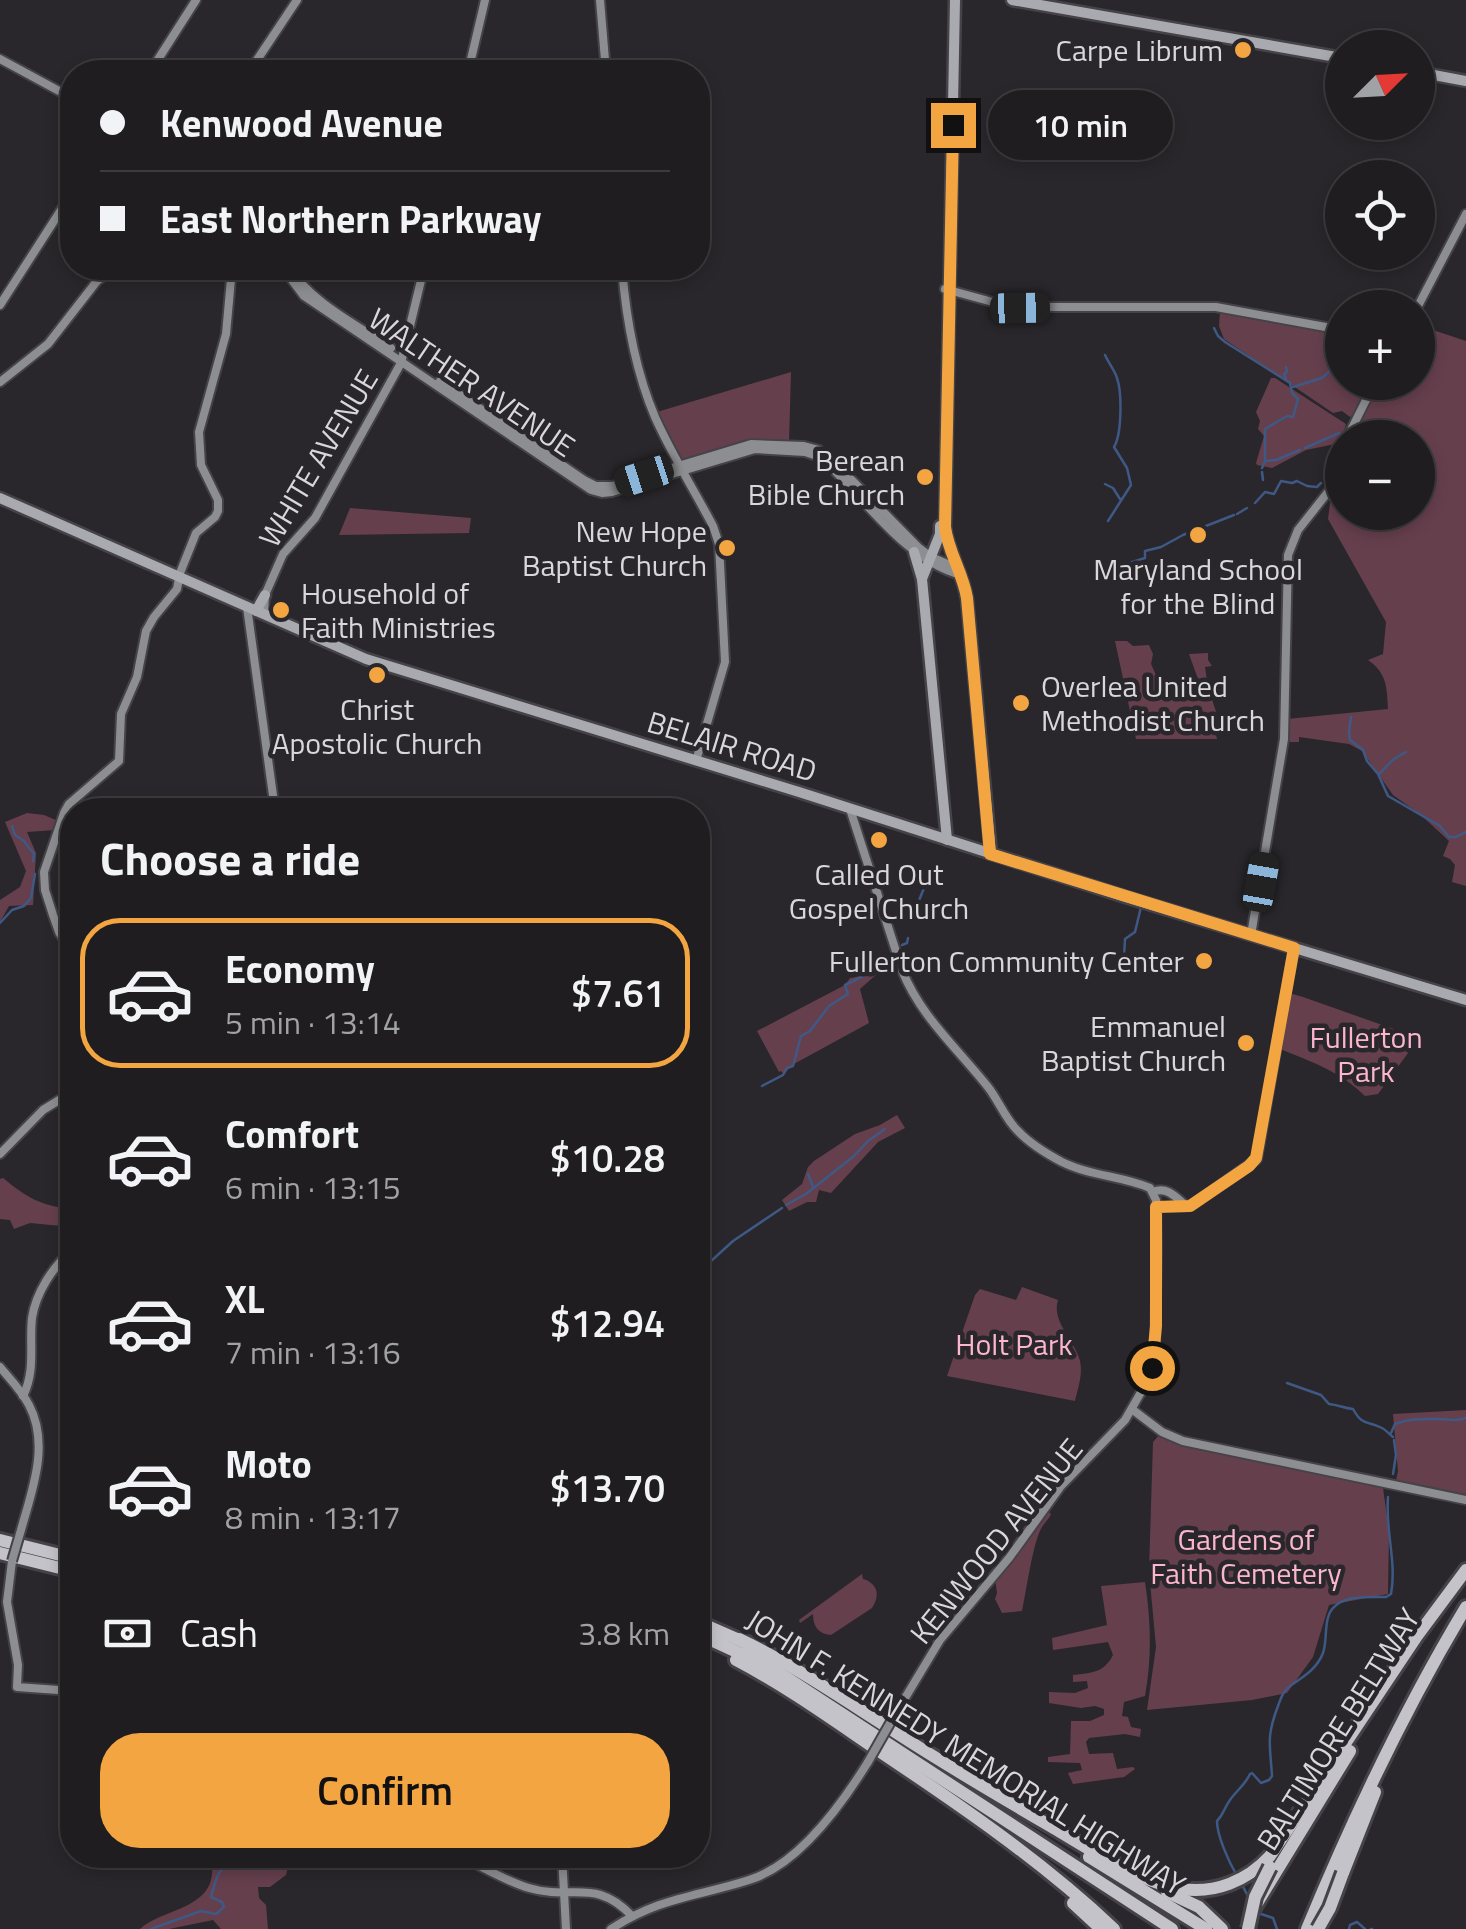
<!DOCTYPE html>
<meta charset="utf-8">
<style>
body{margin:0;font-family:"Titillium Web",sans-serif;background:#272629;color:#f1f3f6;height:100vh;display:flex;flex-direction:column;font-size:38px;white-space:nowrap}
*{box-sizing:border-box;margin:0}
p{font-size:32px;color:#a1a2a5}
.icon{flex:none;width:55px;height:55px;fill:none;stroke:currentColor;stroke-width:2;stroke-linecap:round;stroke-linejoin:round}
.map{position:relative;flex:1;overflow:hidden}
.side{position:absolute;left:60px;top:798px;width:650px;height:1070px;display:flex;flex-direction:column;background:#1f1d20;border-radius:40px;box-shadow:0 5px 15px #0003,0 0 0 2px #3c3b3e}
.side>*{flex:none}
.banner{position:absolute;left:60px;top:60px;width:650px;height:220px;border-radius:40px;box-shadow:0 5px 15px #0003,0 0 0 2px #3c3b3e;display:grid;align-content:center;height:220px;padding:0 40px;background:#1f1d20}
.needle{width:65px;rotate:66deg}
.buttons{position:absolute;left:1325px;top:30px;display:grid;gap:20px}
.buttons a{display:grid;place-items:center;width:110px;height:110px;border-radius:50%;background:#1f1d20;box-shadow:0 5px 15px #0003,0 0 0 2px #3c3b3e;font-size:50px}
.end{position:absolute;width:45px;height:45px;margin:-22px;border:12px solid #f2a541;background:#111;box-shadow:0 0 0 5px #111}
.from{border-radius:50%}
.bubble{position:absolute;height:70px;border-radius:35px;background:#1f1d20;box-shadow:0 5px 15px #0003,0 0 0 2px #3c3b3e;font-size:32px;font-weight:600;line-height:70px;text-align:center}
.car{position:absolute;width:30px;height:60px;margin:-30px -15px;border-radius:12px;box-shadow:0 0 8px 2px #0007;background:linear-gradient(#222 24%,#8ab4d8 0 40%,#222 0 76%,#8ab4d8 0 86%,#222 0)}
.banner b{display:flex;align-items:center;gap:35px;height:95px;font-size:38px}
.banner b+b{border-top:2px solid #3c3b3e}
.banner i{width:25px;height:25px;background:#f1f3f6}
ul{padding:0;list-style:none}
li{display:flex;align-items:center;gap:30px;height:150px;margin:0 20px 15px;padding:0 20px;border:5px solid transparent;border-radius:40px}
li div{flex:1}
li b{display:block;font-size:38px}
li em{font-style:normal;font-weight:600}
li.current{border-color:#f2a541}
li>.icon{width:90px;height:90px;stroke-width:1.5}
h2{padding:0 40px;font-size:45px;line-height:120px}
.pay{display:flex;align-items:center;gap:25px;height:110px;padding:0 40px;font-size:38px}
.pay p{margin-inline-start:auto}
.cta{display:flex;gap:20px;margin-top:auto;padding:20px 40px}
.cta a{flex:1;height:115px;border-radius:40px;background:#f2a541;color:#111;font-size:40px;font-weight:600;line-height:115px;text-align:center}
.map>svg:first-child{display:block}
.green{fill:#663f4d}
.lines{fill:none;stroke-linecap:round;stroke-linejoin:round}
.stream{stroke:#3e5985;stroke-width:2.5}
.secondary-casing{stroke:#454347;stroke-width:12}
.primary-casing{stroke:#454347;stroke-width:15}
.highway-casing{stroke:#454347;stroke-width:18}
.secondary{stroke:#8d8e91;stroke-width:8}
.primary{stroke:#a9aaaf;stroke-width:10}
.highway{stroke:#c3c3c9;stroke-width:12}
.secondary-bridge-casing{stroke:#454347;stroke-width:12;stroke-linecap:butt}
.highway-bridge-casing{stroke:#454347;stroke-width:18;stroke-linecap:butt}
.secondary-bridge{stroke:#8d8e91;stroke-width:8}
.highway-bridge{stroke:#c3c3c9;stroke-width:12}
.route{stroke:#f2a541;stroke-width:12}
.poi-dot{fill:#f2a541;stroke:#29272b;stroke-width:4}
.labels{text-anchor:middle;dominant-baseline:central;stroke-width:9;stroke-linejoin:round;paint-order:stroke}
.poi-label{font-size:30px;fill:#d9d7da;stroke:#29272b;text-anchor:end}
.street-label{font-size:30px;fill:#d9d7da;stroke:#29272b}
.park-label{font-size:30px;fill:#fbb5cd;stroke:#29272b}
</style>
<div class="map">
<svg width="1466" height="1929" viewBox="0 0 1466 1929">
<rect width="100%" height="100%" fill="#29272b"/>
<g class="green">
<path d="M1220 312 1342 333V382L1351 383 1354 392 1363 395 1354 414 1350 417 1342 411 1333 413 1224 339 1219 326Z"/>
<path d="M1418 325 1466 341V886L1452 882 1455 865 1450 859 1443 856 1449 841 1421 815 1393 795 1362 751 1349 744 1299 737V742H1290L1287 736V719L1388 709C1387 688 1387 673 1368 660L1383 654 1386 622 1328 519 1331 495 1342 469V512H1418V438L1351 437 1379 383 1418 382Z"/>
<path d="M791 372 789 442H745L682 461 657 412Z"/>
<path d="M1271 378H1275L1346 424 1342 439 1335 444 1306 450 1272 468 1257 465 1256 463 1264 436 1258 429 1260 421 1256 412Z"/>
<path d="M350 508 471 518 469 533 339 535Z"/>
<path d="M1115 641H1127L1133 646 1149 645 1153 654 1151 664 1160 684 1168 687 1198 679 1189 654 1208 653V660L1212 666 1205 667 1208 687 1219 721 1212 719 1217 739H1136Z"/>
<path d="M27 813 44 815 58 821 55 830 27 832 36 853 33 905 9 906 0 922V900L20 887 26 871 5 822Z"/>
<path d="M879 969 878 973 860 989 869 1023 792 1065 784 1074 781 1071 779 1072 757 1031 845 985 850 978C860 977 867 971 879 969Z"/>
<path d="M1289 993 1303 997 1419 1038 1378 1094 1365 1096C1341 1072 1310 1061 1280 1049Z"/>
<path d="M897 1115 905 1128 878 1142 831 1193 819 1190 816 1202H807L789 1211 782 1200 802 1184 808 1167 814 1161 855 1134 880 1125Z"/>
<path d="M3 1178C27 1198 42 1206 72 1209V1227L30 1223 14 1229 10 1220 0 1219V1179Z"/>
<path d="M1022 1287 1058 1300C1051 1322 1075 1340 1080 1361 1083 1374 1078 1388 1075 1401L947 1376 975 1295 980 1289 1016 1300Z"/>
<path d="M1466 1410V1496L1396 1481 1398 1471 1393 1414Z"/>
<path d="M1160 1434 1185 1444 1383 1488 1389 1531 1388 1594 1329 1605 1313 1657 1287 1693 1252 1700 1147 1710 1156 1647 1149 1571 1153 1442Z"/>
<path d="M1047 1510 1051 1514C1049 1519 1045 1522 1042 1527 1033 1541 1026 1593 1022 1611L1002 1613 995 1599 997 1593 995 1577Z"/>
<path d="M862 1574 863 1579C877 1583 881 1595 872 1608L831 1635C818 1634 813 1626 813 1614L800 1623 799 1620Z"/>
<path d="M1145 1582C1151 1621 1152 1657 1145 1696L1124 1702 1122 1716 1128 1717 1131 1727 1141 1729 1140 1737 1125 1734 1089 1738 1086 1742 1089 1754 1113 1753 1117 1769 1133 1767 1135 1769 1124 1777 1073 1784 1068 1773 1082 1770 1080 1763 1048 1762V1757L1070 1754 1071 1721H1090L1104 1715V1709L1095 1706 1081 1708 1049 1703V1692L1075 1693 1088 1688 1087 1681 1073 1682V1675C1091 1673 1104 1673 1113 1655L1108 1642 1053 1650 1052 1638 1107 1625 1101 1586Z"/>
<path d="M212 1855H291L286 1875 270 1887H258L259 1898 266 1905 268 1929H221L213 1920 169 1929H140C159 1911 204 1909 211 1880 213 1872 212 1862 212 1855Z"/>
</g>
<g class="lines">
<g class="stream">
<path d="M1214 328 1218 336 1225 342 1290 383 1292 393 1298 399 1293 417 1287 416 1265 429V461L1262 468"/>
<path d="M1105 355C1109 364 1114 369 1117 378 1122 392 1122 434 1114 447L1127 468 1131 485 1108 521"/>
<path d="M1286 379 1284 374 1287 372 1286 367"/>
<path d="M1293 387 1322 378 1342 360"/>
<path d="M1305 448 1339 433"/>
<path d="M1266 461 1276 460 1300 450"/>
<path d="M1262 472 1263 480"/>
<path d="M1105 484 1113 488 1120 499"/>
<path d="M1255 503 1265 492 1274 494 1281 481 1292 483 1297 481 1307 486 1317 487 1321 483"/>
<path d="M1237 514 1247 508"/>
<path d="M1129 563 1145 558V551L1161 547 1183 535 1234 515"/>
<path d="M1101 577 1108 569 1127 564"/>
<path d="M1351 717 1349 732 1350 740 1363 750 1367 761 1378 774 1388 796 1440 826 1449 837H1456L1466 832"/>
<path d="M1380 773 1394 759 1406 752"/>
<path d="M12 826 15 835 24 841 34 854 33 861"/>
<path d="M912 918 928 878"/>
<path d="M0 923 12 910 24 906 31 898 35 874"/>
<path d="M902 945 907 943 908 938"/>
<path d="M1124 956 1125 939 1135 932 1141 907"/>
<path d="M762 1086 783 1075 787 1068 793 1066 801 1036 810 1031 829 1006 848 994 845 985 876 970 880 954"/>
<path d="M808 1174 813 1187"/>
<path d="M786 1205 806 1194 854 1156 868 1141 885 1129"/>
<path d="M698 1273 733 1241 782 1208"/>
<path d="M1287 1383 1321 1395 1329 1404C1339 1405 1343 1408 1353 1409 1363 1427 1367 1420 1382 1428 1386 1430 1389 1434 1393 1437"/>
<path d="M1391 1433 1395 1424C1410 1418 1423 1419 1439 1419 1451 1419 1455 1422 1466 1418"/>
<path d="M1393 1474 1396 1455 1394 1440"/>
<path d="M1237 1876C1229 1862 1217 1836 1217 1821 1224 1814 1224 1808 1230 1800 1237 1790 1245 1785 1250 1774L1252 1773 1261 1783 1269 1780 1272 1776C1270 1743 1266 1738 1278 1706 1281 1698 1283 1691 1290 1686 1303 1677 1317 1669 1323 1653 1328 1639 1323 1619 1333 1608 1344 1595 1371 1597 1386 1597L1391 1594C1397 1562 1385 1530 1388 1497"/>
<path d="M1241 1883 1249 1898"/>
<path d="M1258 1913 1273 1918 1277 1929"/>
<path d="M151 1929 201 1911 216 1914 224 1907 222 1902 211 1897C217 1873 219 1870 237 1855"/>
<path d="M1349 1929 1350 1925 1357 1922 1365 1929"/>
<path d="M1371 1929H1372"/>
</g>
<defs>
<g id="secondary">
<path d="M600 0 606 72"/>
<path d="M0 59 72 98"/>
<path d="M150 72 196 0"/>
<path d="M249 72 297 0"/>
<path d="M468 72 485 0"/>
<path d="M283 268 304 296 591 490 602 493 612 492 755 449 805 452 817 456 830 466C868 504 908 561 961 575"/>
<path d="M290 268C310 302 359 326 391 348"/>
<path d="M622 268C626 318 635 370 655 417 672 455 694 490 713 526L719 544 725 662 696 761"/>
<path d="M945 289 1011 307H1216L1342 330"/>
<path d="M0 305 72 193"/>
<path d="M1417 308 1466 214"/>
<path d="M440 381 584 480 596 486H612L751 444 804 446 819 450 837 465 919 548 931 557 959 569"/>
<path d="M0 382 48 344 97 281 115 268"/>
<path d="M1347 438 1375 382"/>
<path d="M247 607 275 810"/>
<path d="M264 614 265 595 283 554 315 518 401 363 424 268"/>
<path d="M850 809 902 970C920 1016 958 1049 988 1087 999 1101 1005 1119 1018 1131 1030 1144 1047 1154 1062 1162 1090 1176 1122 1176 1150 1188L1156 1200 1157 1249 1155 1350 1148 1380 1125 1420 1061 1486 1009 1558 940 1640 893 1718"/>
<path d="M1251 935 1284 739 1288 555 1298 530 1332 487 1342 456"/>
<path d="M72 952 59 932 53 915 45 890 44 872 64 813 69 804 119 761 121 714 137 677 146 631 154 617 177 589 180 573 196 533 215 517 218 511V500L201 465 199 432 226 334 232 268"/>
<path d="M0 1154 43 1110 72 1092"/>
<path d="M1153 1192C1167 1186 1176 1197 1186 1206"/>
<path d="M1156 1207 1191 1206 1257 1159 1294 948"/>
<path d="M0 1367C10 1379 22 1391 29 1405 50 1445 32 1490 21 1530"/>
<path d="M23 1396C36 1370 29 1345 32 1318 36 1292 53 1267 72 1250"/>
<path d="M1133 1410 1162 1432 1183 1441 1466 1500"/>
<path d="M12 1561 7 1602 18 1665 17 1687 72 1691"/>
<path d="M458 1855C481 1866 505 1881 529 1888 572 1901 595 1877 632 1916"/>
<path d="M562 1855 566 1929"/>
<path d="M611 1929C660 1897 696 1897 749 1880 798 1865 842 1804 868 1762"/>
</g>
<g id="primary">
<path d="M955 0 945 527C948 552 963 573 967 599L991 854"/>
<path d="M1012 0 1342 58"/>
<path d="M1418 72 1466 81"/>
<path d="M0 498 366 659 799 792 1126 897 1466 1000"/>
<path d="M940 526V534L922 579 947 840"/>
<path d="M914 552 922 579"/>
<path d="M256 611 265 595"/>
</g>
<g id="highway">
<path d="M0 1540 72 1558"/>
<path d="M0 1553 72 1571"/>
<path d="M698 1622 746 1643"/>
<path d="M698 1634 750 1658"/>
<path d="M739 1639C792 1664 840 1697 889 1728 942 1763 997 1795 1052 1827 1087 1848 1141 1883 1181 1889 1215 1894 1247 1881 1270 1856L1417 1636 1466 1570"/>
<path d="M747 1652 1172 1929"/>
<path d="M736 1660C784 1685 829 1717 873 1747 957 1803 1041 1860 1114 1929"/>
<path d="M1089 1857 1206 1929"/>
<path d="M1343 1873 1375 1792"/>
<path d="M1167 1892 1199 1907 1222 1929"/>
<path d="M1073 1903 1101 1929"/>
<path d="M1254 1908 1350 1751"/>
<path d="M1307 1929C1353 1818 1404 1710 1466 1607"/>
</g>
</defs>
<use href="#secondary" class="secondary-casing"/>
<use href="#primary" class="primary-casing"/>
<use href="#highway" class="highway-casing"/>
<use href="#secondary" class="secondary"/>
<use href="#primary" class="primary"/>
<use href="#highway" class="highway"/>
<defs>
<g id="secondary-bridge">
<path d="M12 1561 21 1530"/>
<path d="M868 1762 893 1718"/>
</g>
<g id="highway-bridge">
<path d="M1248 1929 1255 1897 1270 1867"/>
<path d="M1318 1929 1330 1908 1343 1873"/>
</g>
</defs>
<use href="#secondary-bridge" class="secondary-bridge-casing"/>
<use href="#highway-bridge" class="highway-bridge-casing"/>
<use href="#secondary-bridge" class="secondary-bridge"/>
<use href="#highway-bridge" class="highway-bridge"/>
</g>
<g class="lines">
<path class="route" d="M953 125 945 527C948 552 963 573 967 598L990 854 1294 948 1256 1158 1249 1166 1190 1206 1156 1207V1326L1152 1368"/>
</g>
<g class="poi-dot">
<circle cx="1243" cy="50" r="10"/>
<circle cx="925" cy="477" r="10"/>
<circle cx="1198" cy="535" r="10"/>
<circle cx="727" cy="548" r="10"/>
<circle cx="281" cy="610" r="10"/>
<circle cx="377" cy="675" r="10"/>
<circle cx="1021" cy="703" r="10"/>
<circle cx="879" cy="840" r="10"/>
<circle cx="1204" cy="961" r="10"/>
<circle cx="1246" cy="1043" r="10"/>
</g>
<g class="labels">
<g class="poi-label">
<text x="1223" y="50">Carpe Librum</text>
<text x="905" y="460">Berean<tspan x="905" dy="34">Bible Church</tspan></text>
<text x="707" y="531">New Hope<tspan x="707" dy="34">Baptist Church</tspan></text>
<text x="1198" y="569" text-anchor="middle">Maryland School<tspan x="1198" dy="34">for the Blind</tspan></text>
<text x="301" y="593" text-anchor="start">Household of<tspan x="301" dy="34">Faith Ministries</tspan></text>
<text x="1041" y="686" text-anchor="start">Overlea United<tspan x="1041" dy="34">Methodist Church</tspan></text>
<text x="377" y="709" text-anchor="middle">Christ<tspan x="377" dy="34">Apostolic Church</tspan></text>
<text x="879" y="874" text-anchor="middle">Called Out<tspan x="879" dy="34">Gospel Church</tspan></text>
<text x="1184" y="961">Fullerton Community Center</text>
<text x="1226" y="1026">Emmanuel<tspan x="1226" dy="34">Baptist Church</tspan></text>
</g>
<g class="street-label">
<text transform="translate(472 382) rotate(34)">WALTHER AVENUE</text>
<text transform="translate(318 458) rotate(-59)">WHITE AVENUE</text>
<text transform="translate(732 746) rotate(17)">BELAIR ROAD</text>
<text transform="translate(996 1541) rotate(-51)">KENWOOD AVENUE</text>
<text transform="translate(1338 1729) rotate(-58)">BALTIMORE BELTWAY</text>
<text transform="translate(966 1752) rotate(32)">JOHN F. KENNEDY MEMORIAL HIGHWAY</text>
</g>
<g class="park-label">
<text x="1366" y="1037">Fullerton<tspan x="1366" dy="34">Park</tspan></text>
<text x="1014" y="1344">Holt Park</text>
<text x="1246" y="1539">Gardens of<tspan x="1246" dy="34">Faith Cemetery</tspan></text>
</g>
</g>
</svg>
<div class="buttons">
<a><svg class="needle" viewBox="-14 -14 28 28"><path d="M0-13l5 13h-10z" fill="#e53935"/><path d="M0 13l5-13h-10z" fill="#a1a2a5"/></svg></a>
<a><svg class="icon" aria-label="locate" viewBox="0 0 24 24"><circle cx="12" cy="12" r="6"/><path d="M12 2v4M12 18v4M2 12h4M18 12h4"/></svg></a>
<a>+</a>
<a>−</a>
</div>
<i class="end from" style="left:1152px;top:1368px"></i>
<i class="end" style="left:953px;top:125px"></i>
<div class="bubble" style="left:988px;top:90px;width:185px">10 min</div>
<i class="car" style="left:1020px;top:308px;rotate:89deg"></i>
<i class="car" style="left:644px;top:476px;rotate:252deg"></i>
<i class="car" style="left:1261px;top:882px;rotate:10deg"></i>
<div class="banner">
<b><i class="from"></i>Kenwood Avenue</b>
<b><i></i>East Northern Parkway</b>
</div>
<section class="side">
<h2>Choose a ride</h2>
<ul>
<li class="current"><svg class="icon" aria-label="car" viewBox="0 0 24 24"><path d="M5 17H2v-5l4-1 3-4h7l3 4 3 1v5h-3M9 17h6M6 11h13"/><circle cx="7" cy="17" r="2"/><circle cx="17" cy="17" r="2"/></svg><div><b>Economy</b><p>5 min · 13:14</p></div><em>$7.61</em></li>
<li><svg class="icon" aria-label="car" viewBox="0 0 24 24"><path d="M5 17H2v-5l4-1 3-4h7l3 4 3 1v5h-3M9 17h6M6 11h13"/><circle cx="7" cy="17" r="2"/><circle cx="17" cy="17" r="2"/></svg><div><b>Comfort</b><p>6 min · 13:15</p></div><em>$10.28</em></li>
<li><svg class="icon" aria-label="car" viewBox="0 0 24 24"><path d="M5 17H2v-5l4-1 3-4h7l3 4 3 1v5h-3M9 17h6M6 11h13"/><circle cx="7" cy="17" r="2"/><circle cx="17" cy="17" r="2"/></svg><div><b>XL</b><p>7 min · 13:16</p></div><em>$12.94</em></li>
<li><svg class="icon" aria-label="car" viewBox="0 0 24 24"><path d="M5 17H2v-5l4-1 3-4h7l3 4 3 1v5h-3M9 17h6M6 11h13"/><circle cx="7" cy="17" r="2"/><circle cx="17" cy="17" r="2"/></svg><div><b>Moto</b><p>8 min · 13:17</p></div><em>$13.70</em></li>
</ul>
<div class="pay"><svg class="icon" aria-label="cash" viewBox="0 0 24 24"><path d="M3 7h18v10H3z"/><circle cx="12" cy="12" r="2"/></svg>Cash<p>3.8 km</p></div>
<div class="cta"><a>Confirm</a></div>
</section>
</div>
